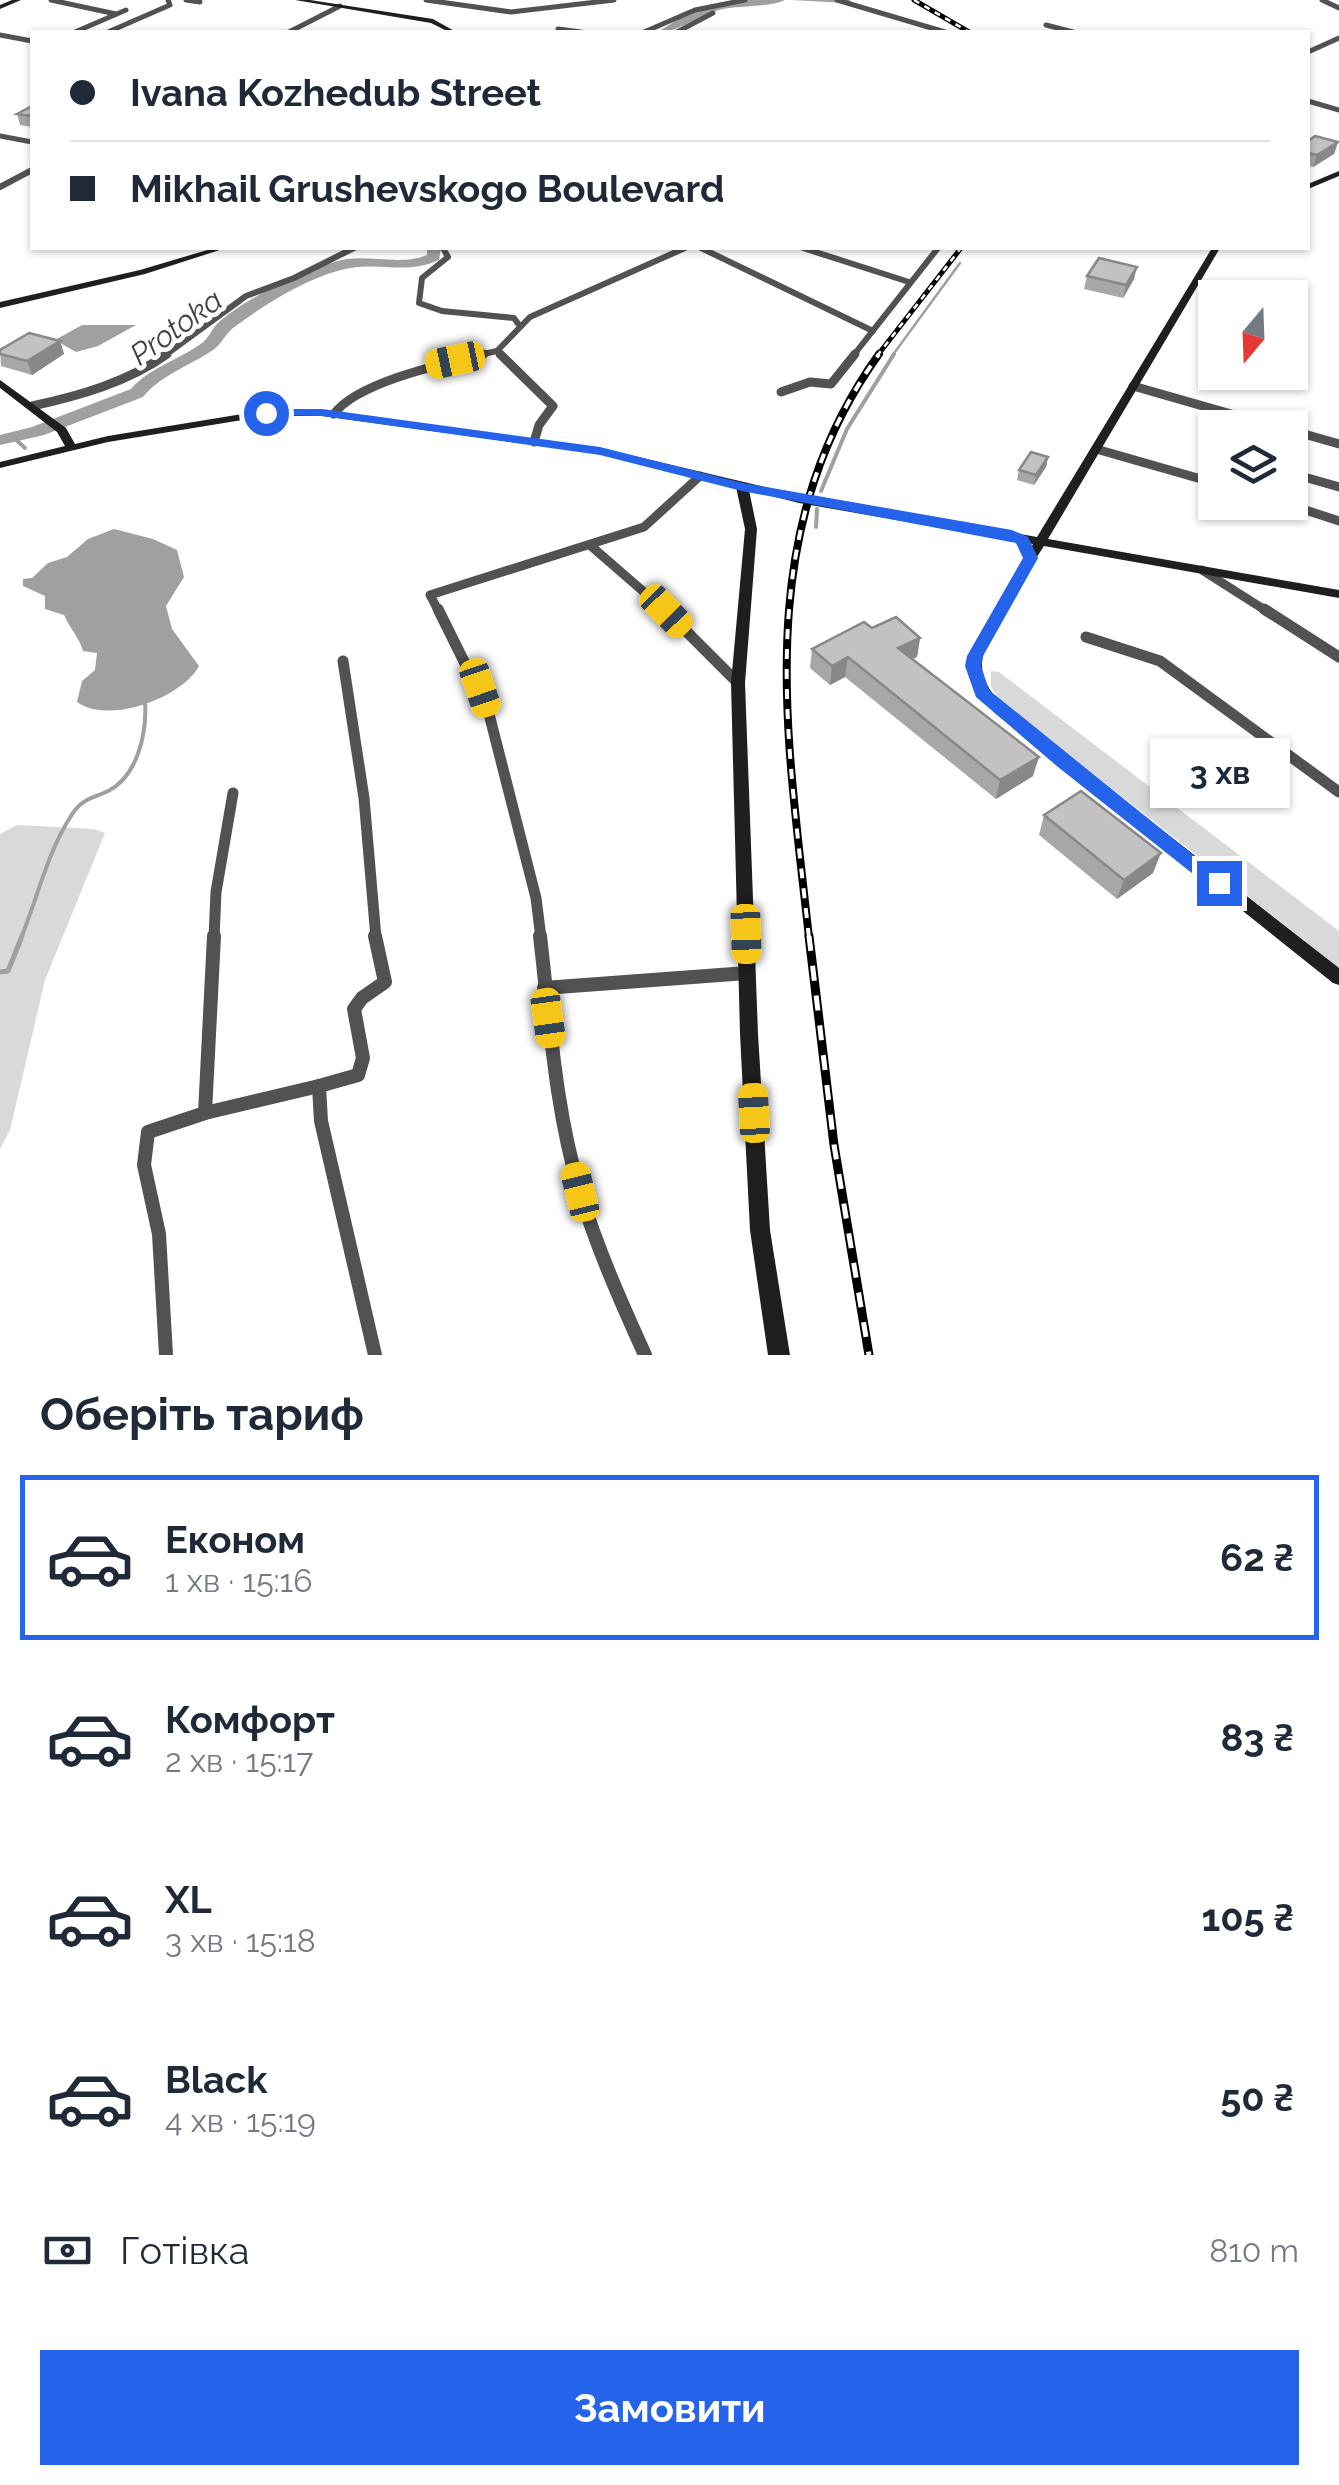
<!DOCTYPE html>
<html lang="uk">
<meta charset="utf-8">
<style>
body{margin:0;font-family:Raleway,sans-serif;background:#f2f2f3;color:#1f2937;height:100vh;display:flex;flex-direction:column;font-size:38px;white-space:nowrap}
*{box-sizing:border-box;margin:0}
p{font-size:32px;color:#747a83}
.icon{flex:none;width:55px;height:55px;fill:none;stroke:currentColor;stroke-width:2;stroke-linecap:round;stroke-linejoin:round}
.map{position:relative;height:1355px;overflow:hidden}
.drawer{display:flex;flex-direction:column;background:#fff;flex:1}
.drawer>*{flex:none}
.hud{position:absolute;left:30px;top:30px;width:1280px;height:220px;border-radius:0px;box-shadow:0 2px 8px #0004;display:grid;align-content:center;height:220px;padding:0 40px;background:#fff}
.needle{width:65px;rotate:199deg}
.buttons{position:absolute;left:1198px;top:280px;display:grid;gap:20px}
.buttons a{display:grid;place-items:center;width:110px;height:110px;border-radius:0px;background:#fff;box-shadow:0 2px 8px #0004;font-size:50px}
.end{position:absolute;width:45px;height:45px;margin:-22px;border:12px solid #2563eb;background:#fff;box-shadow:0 0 0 5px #fff}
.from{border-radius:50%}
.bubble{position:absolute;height:70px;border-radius:0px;background:#fff;box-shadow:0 2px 8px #0004;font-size:32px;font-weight:700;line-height:70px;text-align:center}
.car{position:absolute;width:30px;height:60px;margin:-30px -15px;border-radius:12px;box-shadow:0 0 8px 2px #0007;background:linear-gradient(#f5c518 24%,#345 0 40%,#f5c518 0 76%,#345 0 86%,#f5c518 0)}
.hud b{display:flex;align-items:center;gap:35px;height:95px;font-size:38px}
.hud b+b{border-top:2px solid #e0e1e3}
.hud i{width:25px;height:25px;background:#1f2937}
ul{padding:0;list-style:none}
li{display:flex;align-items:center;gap:30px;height:165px;margin:0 20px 15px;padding:0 20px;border:5px solid transparent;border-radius:0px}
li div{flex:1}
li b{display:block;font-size:38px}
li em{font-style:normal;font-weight:700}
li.active{border-color:#2563eb}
li>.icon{width:90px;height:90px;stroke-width:1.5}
h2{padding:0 40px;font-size:45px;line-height:120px}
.pay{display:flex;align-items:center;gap:25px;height:110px;padding:0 40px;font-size:38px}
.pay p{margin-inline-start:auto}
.primary-button{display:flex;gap:20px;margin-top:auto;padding:20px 40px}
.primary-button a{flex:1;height:115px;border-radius:0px;background:#2563eb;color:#fff;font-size:40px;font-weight:700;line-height:115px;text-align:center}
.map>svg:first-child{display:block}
.green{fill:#d9d9d9}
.water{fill:#a0a0a0}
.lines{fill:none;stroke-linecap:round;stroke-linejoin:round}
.stream-far2{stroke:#a0a0a0;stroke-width:2.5}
.stream-far1{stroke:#a0a0a0;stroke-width:4}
.stream{stroke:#a0a0a0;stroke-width:5}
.river{fill:#a0a0a0;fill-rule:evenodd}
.street-far4{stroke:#525252;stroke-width:5}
.street-far3{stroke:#525252;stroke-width:6}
.street-far2{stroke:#525252;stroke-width:9}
.street-far1{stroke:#525252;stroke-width:11}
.street{stroke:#525252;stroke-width:14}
.secondary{fill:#1f1f1f;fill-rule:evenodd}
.rail-far2-casing{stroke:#000;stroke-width:5}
.rail-far1-casing{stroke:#000;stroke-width:8}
.rail-casing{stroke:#000;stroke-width:9}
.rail-far2{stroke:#fff;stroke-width:2.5;stroke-dasharray:6;stroke-linecap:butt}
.rail-far1{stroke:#fff;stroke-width:4;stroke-dasharray:10;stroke-linecap:butt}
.rail{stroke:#fff;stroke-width:5;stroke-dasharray:15;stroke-linecap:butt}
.wall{fill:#a7a7a7}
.shaded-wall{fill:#888}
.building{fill:#c2c2c2;stroke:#888;stroke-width:2.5}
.route{fill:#2563eb}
.labels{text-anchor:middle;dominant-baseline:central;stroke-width:9;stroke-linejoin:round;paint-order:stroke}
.far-water-label{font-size:30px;font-style:italic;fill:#414141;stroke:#fff}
</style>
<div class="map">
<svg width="1339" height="1355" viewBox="0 0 1339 1355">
<rect width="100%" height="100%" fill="#fff"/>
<g class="green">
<path d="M991 671 999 672 1339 931V968L1000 700 991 687Z"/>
<path d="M17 825 94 829 105 833 45 980 10 1130 0 1149V834Z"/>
</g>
<g class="water">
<path d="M82 325H136L98 346 76 352 55 340Z"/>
<path d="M114 529 153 539 177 550 184 577 166 606 172 629 199 666C182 698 108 725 77 702L82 681 95 670 97 653 83 651C79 637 70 629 64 615L45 609V596L23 586V579L32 578 48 563 67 557 88 539Z"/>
</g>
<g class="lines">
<path class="stream-far2" d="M892 356 960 263"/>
<g class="stream-far1">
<path d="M13 437 25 448"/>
<path d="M821 491 847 429 894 354"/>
<path d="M816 527 817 509"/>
<path d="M21 938C37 899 48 851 71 816 82 798 92 799 108 791 138 776 147 732 145 702"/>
</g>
<path class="stream" d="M0 972 8 971 22 936"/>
<g class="river">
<path d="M742 0H785C767 8 740 5 719 10 699 15 677 33 658 32L686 14Z"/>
<path d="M792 0H851L846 3Z"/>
<path d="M427 248H441L439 260C405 276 376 260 341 270 303 280 264 305 233 328 225 334 222 344 213 350 189 366 161 375 143 397L44 435 0 445V435L32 427 131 389C150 367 179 360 202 343 209 338 211 330 217 324 242 300 300 272 334 262 364 252 398 267 427 255Z"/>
</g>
<g class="street-far4">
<path d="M51 0 116 14"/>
<path d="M186 0 200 2"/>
<path d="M426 0 511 12 614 0"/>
<path d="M837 0 945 32"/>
<path d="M1322 0 1339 8"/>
<path d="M1046 25 1073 32"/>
<path d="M558 29 581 32"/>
<path d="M75 32 126 10"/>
<path d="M108 32 170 5 168 0"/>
<path d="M289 32 340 6"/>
<path d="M644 32 695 10 745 0"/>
<path d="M677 32 713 13"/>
<path d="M0 35 32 41"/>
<path d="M1308 52 1339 38"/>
<path d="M1308 101 1339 110"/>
<path d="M0 136 32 142"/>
</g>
<g class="street-far3">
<path d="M0 187 32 170"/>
<path d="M443 248 448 257 422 278 419 303 442 311 514 318 519 325"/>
<path d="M701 248 873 331"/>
<path d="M803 248 909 282"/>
<path d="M164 356 246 296 294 278 354 248"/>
<path d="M474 356 497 351"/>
<path d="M503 356 497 351 530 317 685 248"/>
<path d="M853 356 938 248"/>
</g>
<g class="street-far2">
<path d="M500 354 553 406 539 425 534 442"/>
<path d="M1133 386 1280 428"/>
<path d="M781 392 810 382 831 384 855 354"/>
<path d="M32 406C79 396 128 382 167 354"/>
<path d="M334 414C357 382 446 363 484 354"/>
<path d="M1290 430 1339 444"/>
<path d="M1096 449 1215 483"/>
<path d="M1290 473 1339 487"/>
<path d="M1281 502 1339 521"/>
<path d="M591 546 667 612"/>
<path d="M1202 570 1268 612"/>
<path d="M439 612 430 595 644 527 700 476"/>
</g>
<g class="street-far1">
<path d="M438 609 488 710 536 898 541 938"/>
<path d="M664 609 738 683"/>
<path d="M1264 609 1339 657"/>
<path d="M1086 637 1160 661 1339 792"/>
<path d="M343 661 364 798 376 938"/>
<path d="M214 938 216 892 233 793"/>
</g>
<g class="street">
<path d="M540 936C550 1021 555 1109 580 1192 597 1248 621 1302 645 1355"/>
<path d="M544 988 747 973"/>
<path d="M205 1113 214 936"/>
<path d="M166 1355 159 1234 144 1165 148 1132 205 1113 319 1086"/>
<path d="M375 1355 321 1121 319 1086 358 1075 363 1058 354 1009 362 998 385 982 375 936"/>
</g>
<g class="secondary">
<path d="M12 0H21L0 9V5Z"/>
<path d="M295 0H310L433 19 456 32H449L431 23Z"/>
<path d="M1339 171V176L1308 189V184Z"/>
<path d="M214 248H226L145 274 0 308V302L140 270Z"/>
<path d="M1212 248H1220L1048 539 1339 590V598L1044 546C1027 573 981 637 982 667 983 684 994 696 1006 708L1339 968V985L1333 983 996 714C976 695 965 676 972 648L1033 544 799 503 749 490 757 529 745 683 758 1034 770 1230 790 1355H768L750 1230 740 1034 731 683 745 529 736 487 600 454 322 416H266L108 442 0 468V462L65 446 57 432 0 388V380L66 428 75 444 108 436 266 410H322L600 448 799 495 1037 537Z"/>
</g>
<defs>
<g id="rail-far2">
<path d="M914 0 969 32"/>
<path d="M877 356 961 248"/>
</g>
<path id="rail-far1" d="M809 938C787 733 750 534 879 354"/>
<path id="rail" d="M809 936 834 1145 869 1355"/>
</defs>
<use href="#rail-far2" class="rail-far2-casing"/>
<use href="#rail-far1" class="rail-far1-casing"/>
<use href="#rail" class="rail-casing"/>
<use href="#rail-far2" class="rail-far2"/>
<use href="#rail-far1" class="rail-far1"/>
<use href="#rail" class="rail"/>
</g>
<g class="wall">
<path d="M32 106V127L20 125 17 114Z"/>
<path d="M1308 141 1338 142 1334 154 1313 167 1308 166Z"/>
<path d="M1087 276 1134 279 1123 298 1084 289Z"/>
<path d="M1215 308V341L1198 337 1202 324Z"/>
<path d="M60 341 64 354 32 375 1 366 0 350Z"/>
<path d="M1048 457 1046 467 1034 485 1017 480 1019 470Z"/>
<path d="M872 628 920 638 917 657 912 659 1033 776 996 799 845 677 830 685 810 668 812 649Z"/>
<path d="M1044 815 1153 873 1117 899 1039 835Z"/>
</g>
<g class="shaded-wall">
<path d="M1338 142 1334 154 1313 167 1317 155Z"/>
<path d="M1137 267 1134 279 1123 298 1126 285Z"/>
<path d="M60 341 64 354 32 375 27 361Z"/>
<path d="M1048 457 1046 467 1034 485 1036 475Z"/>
<path d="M920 638 917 657 895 667 898 648Z"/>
<path d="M848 657 845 677 830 685 832 666Z"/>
<path d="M1039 757 1033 776 996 799 1000 780Z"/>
<path d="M1161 853 1153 873 1117 899 1124 880Z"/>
</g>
<g class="building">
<path d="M32 106V116L17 114Z"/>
<path d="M1315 136 1338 142 1317 155 1308 153V141Z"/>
<path d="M1099 258 1137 267 1126 285 1087 276Z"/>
<path d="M1212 307 1215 308V327L1202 324Z"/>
<path d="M29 333 60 341 27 361 0 354V350Z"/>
<path d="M1031 452 1048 457 1036 475 1019 470Z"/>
<path d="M896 617 920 638 898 648 1039 757 1000 780 848 657 832 666 812 649 864 622 872 628Z"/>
<path d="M1081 791 1161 853 1124 880 1044 815Z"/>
</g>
<path class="route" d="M266 409H322L600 447 743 483 1012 530 1028 537 1038 558 983 656 981 666 989 690 1228 883 1219 891 1212 889 1058 767 976 697 965 666 967 656 1023 558 1016 543 742 491 600 455 322 416 261 415V410Z"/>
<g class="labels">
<g class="far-water-label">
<text transform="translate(176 327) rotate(-36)">Protoka</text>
</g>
</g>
</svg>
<div class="buttons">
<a><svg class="needle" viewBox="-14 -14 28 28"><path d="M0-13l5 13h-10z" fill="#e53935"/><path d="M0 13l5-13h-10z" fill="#747a83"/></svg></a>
<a><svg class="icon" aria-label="layers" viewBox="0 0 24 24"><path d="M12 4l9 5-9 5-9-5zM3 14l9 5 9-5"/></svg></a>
</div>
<i class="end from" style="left:266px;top:413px"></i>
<i class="end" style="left:1219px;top:883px"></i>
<div class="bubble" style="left:1150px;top:738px;width:140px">3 хв</div>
<i class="car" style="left:455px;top:360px;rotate:258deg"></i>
<i class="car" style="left:666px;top:611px;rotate:136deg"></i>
<i class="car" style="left:480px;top:688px;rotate:161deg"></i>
<i class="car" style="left:746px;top:934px;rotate:178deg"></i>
<i class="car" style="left:548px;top:1018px;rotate:172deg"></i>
<i class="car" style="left:754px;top:1113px;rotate:357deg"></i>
<i class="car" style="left:580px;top:1192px;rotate:346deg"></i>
<div class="hud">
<b><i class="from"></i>Ivana Kozhedub Street</b>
<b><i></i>Mikhail Grushevskogo Boulevard</b>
</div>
</div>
<section class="drawer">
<h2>Оберіть тариф</h2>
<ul>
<li class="active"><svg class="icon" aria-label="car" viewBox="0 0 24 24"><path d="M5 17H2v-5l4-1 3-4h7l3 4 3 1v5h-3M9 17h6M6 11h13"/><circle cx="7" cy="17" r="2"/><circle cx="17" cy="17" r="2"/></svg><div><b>Економ</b><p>1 хв · 15:16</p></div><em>62 ₴</em></li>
<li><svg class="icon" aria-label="car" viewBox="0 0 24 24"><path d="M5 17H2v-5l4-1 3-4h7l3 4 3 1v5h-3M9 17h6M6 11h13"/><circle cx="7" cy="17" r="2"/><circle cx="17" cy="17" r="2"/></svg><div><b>Комфорт</b><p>2 хв · 15:17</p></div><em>83 ₴</em></li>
<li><svg class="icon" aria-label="car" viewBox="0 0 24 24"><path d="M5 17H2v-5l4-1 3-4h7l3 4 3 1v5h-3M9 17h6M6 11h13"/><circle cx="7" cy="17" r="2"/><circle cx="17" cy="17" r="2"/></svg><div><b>XL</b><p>3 хв · 15:18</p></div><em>105 ₴</em></li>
<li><svg class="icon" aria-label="car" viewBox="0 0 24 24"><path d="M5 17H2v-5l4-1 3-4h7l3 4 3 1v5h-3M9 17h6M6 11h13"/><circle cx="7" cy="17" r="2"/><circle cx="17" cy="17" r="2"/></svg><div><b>Black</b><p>4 хв · 15:19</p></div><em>50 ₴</em></li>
</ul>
<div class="pay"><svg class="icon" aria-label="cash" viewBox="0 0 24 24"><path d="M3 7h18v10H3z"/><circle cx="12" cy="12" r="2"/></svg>Готівка<p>810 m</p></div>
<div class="primary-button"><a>Замовити</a></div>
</section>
